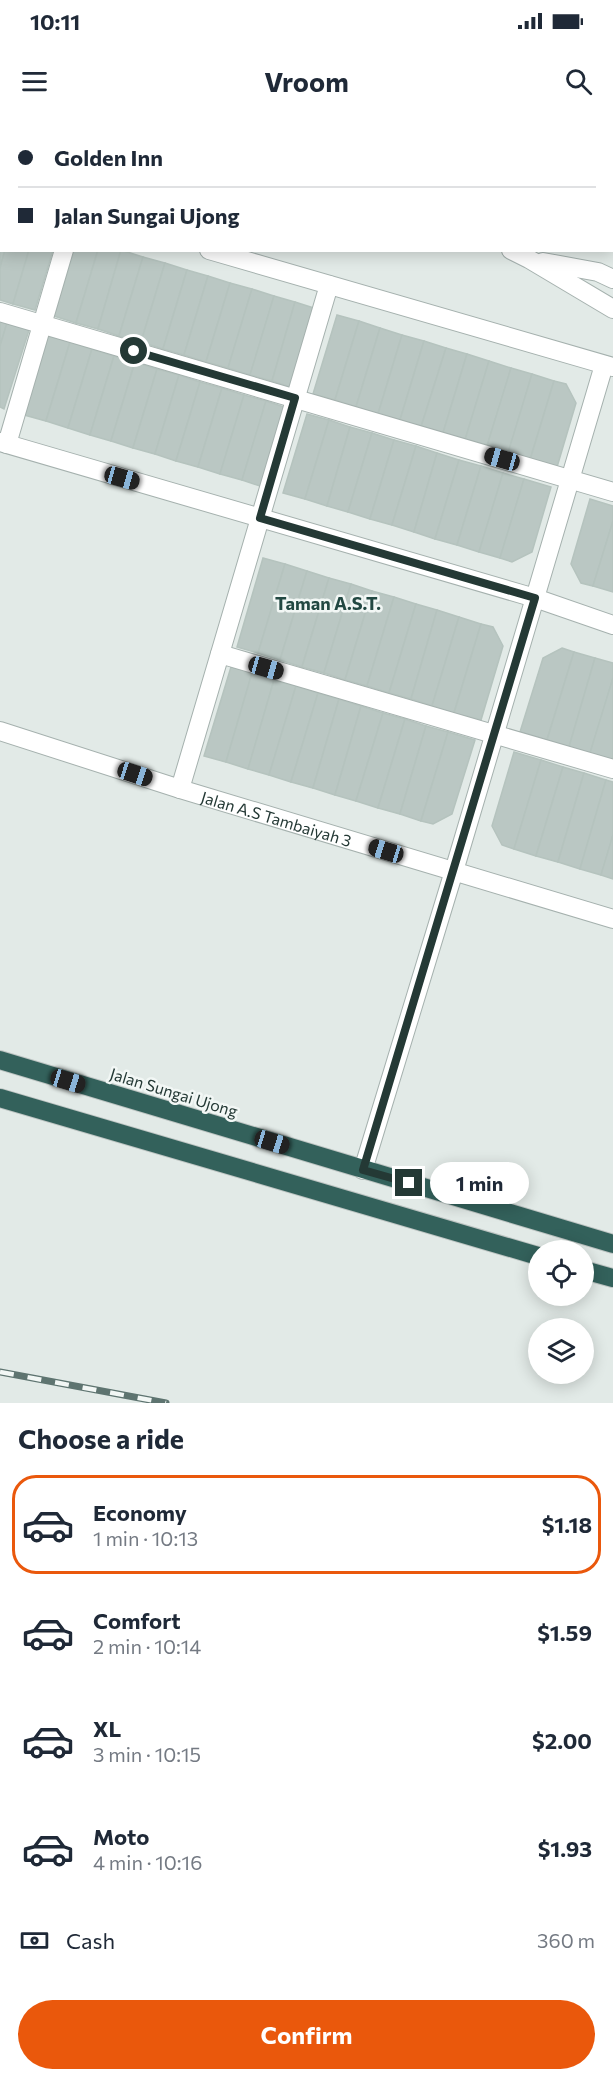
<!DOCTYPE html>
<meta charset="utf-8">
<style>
body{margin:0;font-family:Commissioner,sans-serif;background:#f2f2f3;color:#1f2937;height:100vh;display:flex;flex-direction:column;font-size:22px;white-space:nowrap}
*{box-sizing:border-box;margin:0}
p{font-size:20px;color:#747a83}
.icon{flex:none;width:33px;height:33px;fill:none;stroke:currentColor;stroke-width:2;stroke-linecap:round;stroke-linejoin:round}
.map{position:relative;height:1283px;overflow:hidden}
.sheet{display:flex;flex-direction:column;background:#fff;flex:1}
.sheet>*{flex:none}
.banner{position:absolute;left:0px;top:0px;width:614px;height:132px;box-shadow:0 3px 15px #0003;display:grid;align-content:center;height:132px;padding:0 18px;background:#fff}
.tools{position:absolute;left:528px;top:1120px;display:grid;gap:12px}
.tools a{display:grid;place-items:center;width:66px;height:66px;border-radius:50%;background:#fff;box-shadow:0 3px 15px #0003;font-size:30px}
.end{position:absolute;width:27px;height:27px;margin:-14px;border:8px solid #243935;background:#fff;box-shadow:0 0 0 3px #fff}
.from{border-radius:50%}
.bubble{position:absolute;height:42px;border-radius:21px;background:#fff;box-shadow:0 3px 15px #0003;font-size:20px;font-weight:700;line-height:42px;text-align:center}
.car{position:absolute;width:18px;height:36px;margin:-18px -9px;border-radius:8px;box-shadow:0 0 4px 2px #0007;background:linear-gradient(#222 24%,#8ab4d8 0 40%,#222 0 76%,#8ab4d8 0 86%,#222 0)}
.banner b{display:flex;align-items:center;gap:21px;height:57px;font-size:22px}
.banner b+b{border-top:2px solid #e0e1e3}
.banner i{width:15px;height:15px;background:#1f2937}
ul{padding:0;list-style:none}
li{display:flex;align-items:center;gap:18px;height:99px;margin:0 12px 9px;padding:0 6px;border:3px solid transparent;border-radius:24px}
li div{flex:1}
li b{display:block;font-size:22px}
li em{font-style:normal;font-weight:700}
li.on{border-color:#ea580c}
li>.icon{width:54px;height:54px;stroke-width:1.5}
h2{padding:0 18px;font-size:27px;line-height:72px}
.pay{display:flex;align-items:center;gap:15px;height:66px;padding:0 18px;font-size:22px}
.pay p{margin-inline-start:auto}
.primary-button{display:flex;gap:12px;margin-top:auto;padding:12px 18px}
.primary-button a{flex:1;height:69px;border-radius:36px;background:#ea580c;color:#fff;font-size:24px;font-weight:700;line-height:69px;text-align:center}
.status{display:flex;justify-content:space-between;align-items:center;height:42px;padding:0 30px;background:#fff;direction:ltr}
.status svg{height:16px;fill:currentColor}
header{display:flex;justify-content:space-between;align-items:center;height:78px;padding:0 18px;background:#fff;font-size:27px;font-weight:700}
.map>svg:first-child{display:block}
.building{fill:#bac7c3;stroke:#b5c3be;stroke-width:1.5}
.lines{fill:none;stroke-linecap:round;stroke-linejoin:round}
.minor-casing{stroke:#a5b1ae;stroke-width:20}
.highway-casing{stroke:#bdc4c2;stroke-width:20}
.minor{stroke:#fff;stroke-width:18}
.highway{stroke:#33615b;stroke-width:18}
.rail-casing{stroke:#5e7470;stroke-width:7}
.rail{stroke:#f2f7f5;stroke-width:4.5;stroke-dasharray:14;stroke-linecap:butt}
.route{stroke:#243935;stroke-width:8}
.labels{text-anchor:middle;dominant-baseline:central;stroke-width:5;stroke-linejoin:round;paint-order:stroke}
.street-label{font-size:16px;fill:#243935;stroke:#f2f7f5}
.neighbourhood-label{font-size:18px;font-weight:bold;fill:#224842;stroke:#f2f7f5}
</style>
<div class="status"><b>10:11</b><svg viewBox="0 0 49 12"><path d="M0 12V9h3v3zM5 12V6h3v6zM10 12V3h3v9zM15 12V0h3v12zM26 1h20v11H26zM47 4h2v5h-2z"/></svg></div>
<header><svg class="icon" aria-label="menu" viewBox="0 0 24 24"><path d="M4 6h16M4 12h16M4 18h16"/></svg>Vroom<svg class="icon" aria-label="search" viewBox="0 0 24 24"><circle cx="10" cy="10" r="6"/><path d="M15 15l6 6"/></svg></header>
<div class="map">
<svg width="613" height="1283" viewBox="0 0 613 1283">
<rect width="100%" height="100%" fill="#e2eae7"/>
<g class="building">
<path d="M596 0H613V25L612 2H596Z"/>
<path d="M612 24 613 25V77H612Z"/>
<path d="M0 93 2 130H5L0 148Z"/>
<path d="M5 130H29L13 184 0 180V148Z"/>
<path d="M29 130H53L35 190 13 184Z"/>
<path d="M74 130H98L76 203 54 196Z"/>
<path d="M98 130H121L98 209 76 203Z"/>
<path d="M121 130 143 137 119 216 98 209Z"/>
<path d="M143 137 165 143 141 222 119 216Z"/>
<path d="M165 143 187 150 163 229 141 222Z"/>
<path d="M187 150 208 156 184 235 163 229Z"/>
<path d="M208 156 230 163 206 242 184 235Z"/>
<path d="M230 163 252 169 228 248 206 242Z"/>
<path d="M252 169 274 176 250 255 228 248Z"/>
<path d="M274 176 295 182 272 261 250 255Z"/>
<path d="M295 182 317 189 293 268 272 261Z"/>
<path d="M337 195 359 201 335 280 313 274Z"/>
<path d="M0 201 7 203 0 226Z"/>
<path d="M359 201 380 208 356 287 335 280Z"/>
<path d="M7 203 29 210 4 289 0 287V226Z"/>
<path d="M380 208 402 215 378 294 356 287Z"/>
<path d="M402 215 424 221 400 300 378 294Z"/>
<path d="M48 216 70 222 46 301 24 295Z"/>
<path d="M424 221 446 228 421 307 400 300Z"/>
<path d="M70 222 92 229 68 308 46 301Z"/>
<path d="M446 228 467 234 443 313 421 307Z"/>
<path d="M92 229 114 236 90 315 68 308Z"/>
<path d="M467 234 489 241 465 320 443 313Z"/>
<path d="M114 236 135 242 111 321 90 315Z"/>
<path d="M489 241 511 248 487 326 465 320Z"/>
<path d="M135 242 157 249 133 328 111 321Z"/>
<path d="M511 248 532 254 508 333 487 326Z"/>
<path d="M157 249 179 255 155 334 133 328Z"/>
<path d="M532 254 554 261 530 340 508 333Z"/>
<path d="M179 255 200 262 176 341 155 334Z"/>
<path d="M554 261 566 264 576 283 557 347 530 340Z"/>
<path d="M200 262 222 268 198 347 176 341Z"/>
<path d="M222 268 244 275 220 354 198 347Z"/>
<path d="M244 275 266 281 242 360 220 354Z"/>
<path d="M266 281 287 288 263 367 242 360Z"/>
<path d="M307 294 329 300 305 379 283 373Z"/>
<path d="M329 300 350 307 327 386 305 379Z"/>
<path d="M350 307 372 313 348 392 327 386Z"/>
<path d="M372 313 394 320 370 399 348 392Z"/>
<path d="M394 320 416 326 392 405 370 399Z"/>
<path d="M416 326 437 333 414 412 392 405Z"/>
<path d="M437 333 459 340 435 419 414 412Z"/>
<path d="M459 340 481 346 457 425 435 419Z"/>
<path d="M481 346 503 353 479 432 457 425Z"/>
<path d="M503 353 524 359 500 438 479 432Z"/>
<path d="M524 359 551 367 532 432 512 442 500 438Z"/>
<path d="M590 379 613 386V401L593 466 581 463 571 444Z"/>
<path d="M613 401V472L593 466Z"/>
<path d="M263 438 285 444 258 533 237 527Z"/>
<path d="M285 444 307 451 280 540 258 533Z"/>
<path d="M307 451 329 458 302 547 280 540Z"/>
<path d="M329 458 351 464 324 553 302 547Z"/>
<path d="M351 464 372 471 345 560 324 553Z"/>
<path d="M372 471 394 477 367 566 345 560Z"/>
<path d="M394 477 416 484 389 573 367 566Z"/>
<path d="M416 484 437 490 411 579 389 573Z"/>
<path d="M437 490 459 497 432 586 411 579Z"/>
<path d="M459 497 481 504 454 593 432 586Z"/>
<path d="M481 504 493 507 503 526 481 600 454 593Z"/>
<path d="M562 528 574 532 547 620 520 612 543 538Z"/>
<path d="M574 532 595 538 569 627 547 620Z"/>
<path d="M595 538 613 543V558L590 633 569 627Z"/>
<path d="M231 547 252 553 226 642 204 636Z"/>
<path d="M252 553 274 560 248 649 226 642Z"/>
<path d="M613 558V636L612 640 590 633Z"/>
<path d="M274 560 296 566 269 655 248 649Z"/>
<path d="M296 566 318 573 291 662 269 655Z"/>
<path d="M318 573 339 579 313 668 291 662Z"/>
<path d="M339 579 361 586 335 675 313 668Z"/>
<path d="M361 586 383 593 356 681 335 675Z"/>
<path d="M383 593 405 599 378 688 356 681Z"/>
<path d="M405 599 426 606 400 694 378 688Z"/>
<path d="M426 606 448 612 421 701 400 694Z"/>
<path d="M448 612 475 620 452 694 433 704 421 701Z"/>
<path d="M514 632 541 640 514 729 502 725 492 706Z"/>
<path d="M541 640 563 647 536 736 514 729Z"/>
<path d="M563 647 584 653 558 742 536 736Z"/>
<path d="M584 653 606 660 580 749 558 742Z"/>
<path d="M606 660 613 662V715L601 755 580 749Z"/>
<path d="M613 715V759L601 755Z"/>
</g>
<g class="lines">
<defs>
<g id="minor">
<path d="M420 0 423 2"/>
<path d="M484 2V0"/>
<path d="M549 2 550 0"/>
<path d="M0 34 2 33"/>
<path d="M0 70H2"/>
<path d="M612 90 613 91"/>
<path d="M209 130 613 247"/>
<path d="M511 130 529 139 613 189"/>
<path d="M543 142 598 152 613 159"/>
<path d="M0 192 613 372"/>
<path d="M0 322 535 478 613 505"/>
<path d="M7 324 64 130"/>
<path d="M220 534 613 649"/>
<path id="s1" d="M0 611 180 669 613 799"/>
<path d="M180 669 329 165"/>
<path d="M363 1050 454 751 604 245"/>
</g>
<g id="highway">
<path d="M0 940 613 1124"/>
<path d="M0 978 538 1136"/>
<path d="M584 1150 613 1158"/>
</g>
</defs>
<use href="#minor" class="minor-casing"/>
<use href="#highway" class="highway-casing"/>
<use href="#minor" class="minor"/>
<use href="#highway" class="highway"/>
<defs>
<path id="rail" d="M0 1252 166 1283"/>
</defs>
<use href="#rail" class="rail-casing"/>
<use href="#rail" class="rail"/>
</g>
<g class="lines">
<path class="route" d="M134 231 295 278 260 398 535 478 363 1050 409 1063"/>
</g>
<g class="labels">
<g class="street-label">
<text stroke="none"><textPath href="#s1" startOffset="290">Jalan A.S Tambaiyah 3</textPath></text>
<text transform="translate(174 972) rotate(17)">Jalan Sungai Ujong</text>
</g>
<g class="neighbourhood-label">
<text x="328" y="483">Taman A.S.T.</text>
</g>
</g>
</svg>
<div class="tools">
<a><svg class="icon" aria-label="locate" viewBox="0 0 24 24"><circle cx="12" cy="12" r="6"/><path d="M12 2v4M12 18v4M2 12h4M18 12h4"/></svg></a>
<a><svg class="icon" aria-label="layers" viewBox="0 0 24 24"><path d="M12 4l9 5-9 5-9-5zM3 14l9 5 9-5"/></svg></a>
</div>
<i class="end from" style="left:134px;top:231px"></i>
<i class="end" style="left:409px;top:1063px"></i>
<div class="bubble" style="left:430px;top:1042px;width:99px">1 min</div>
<i class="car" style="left:502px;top:339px;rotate:286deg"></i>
<i class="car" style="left:122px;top:358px;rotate:106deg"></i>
<i class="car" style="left:266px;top:548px;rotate:106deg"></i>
<i class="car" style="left:135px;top:654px;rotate:108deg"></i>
<i class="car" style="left:386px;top:731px;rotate:287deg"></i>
<i class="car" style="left:68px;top:961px;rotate:107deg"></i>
<i class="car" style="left:272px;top:1022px;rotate:107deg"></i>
<div class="banner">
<b><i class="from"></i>Golden Inn</b>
<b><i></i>Jalan Sungai Ujong</b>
</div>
</div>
<section class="sheet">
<h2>Choose a ride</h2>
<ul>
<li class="on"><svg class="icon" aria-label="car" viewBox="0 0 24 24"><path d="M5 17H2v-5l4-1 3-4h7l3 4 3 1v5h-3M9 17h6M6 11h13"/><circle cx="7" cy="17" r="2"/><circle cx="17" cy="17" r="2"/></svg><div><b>Economy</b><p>1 min · 10:13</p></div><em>$1.18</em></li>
<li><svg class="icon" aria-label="car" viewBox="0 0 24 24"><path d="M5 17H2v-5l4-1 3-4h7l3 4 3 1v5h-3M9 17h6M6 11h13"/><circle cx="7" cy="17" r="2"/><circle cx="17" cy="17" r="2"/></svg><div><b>Comfort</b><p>2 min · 10:14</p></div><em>$1.59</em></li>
<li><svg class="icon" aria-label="car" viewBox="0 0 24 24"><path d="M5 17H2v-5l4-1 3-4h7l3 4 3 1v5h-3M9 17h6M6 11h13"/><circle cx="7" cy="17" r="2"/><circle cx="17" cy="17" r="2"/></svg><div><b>XL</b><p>3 min · 10:15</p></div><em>$2.00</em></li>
<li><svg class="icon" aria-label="car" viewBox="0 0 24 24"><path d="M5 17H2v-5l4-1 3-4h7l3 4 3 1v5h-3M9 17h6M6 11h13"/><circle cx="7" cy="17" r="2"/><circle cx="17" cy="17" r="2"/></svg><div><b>Moto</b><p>4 min · 10:16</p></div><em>$1.93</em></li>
</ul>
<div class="pay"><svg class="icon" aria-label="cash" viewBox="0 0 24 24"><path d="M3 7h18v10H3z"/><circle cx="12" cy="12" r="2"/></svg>Cash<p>360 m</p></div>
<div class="primary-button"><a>Confirm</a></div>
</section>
